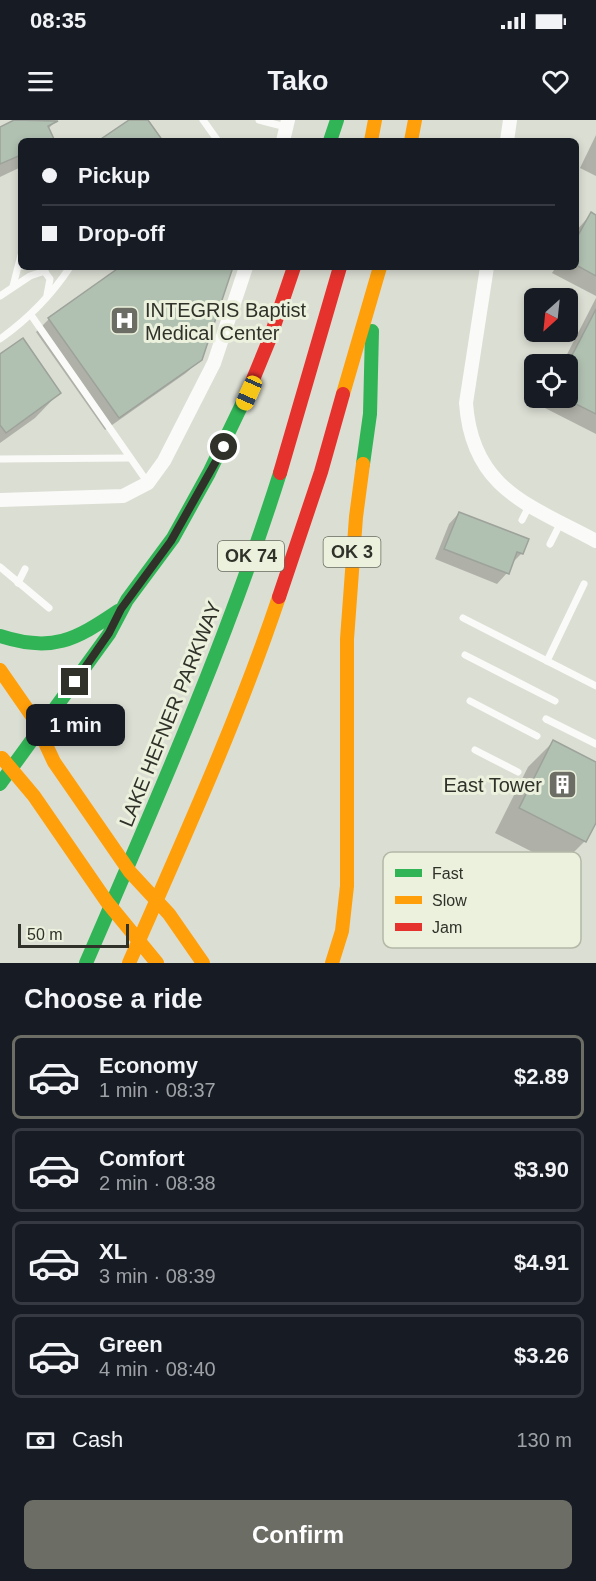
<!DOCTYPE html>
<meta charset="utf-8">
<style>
body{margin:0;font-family:Helvetica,sans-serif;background:#242831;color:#f1f3f6;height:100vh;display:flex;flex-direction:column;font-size:22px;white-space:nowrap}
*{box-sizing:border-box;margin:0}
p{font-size:20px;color:#9ea1a6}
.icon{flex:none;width:33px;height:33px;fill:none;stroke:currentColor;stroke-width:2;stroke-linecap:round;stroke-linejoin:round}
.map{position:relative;height:843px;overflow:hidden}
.drawer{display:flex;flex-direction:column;background:#171b24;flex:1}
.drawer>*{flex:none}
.guide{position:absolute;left:18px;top:18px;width:561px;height:132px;border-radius:9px;box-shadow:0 3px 9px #0003;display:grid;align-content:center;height:132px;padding:0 24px;background:#171b24}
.needle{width:39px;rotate:207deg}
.tools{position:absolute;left:524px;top:168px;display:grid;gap:12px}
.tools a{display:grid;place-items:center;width:54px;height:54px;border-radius:9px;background:#171b24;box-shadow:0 3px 9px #0003;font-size:30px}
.scale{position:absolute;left:18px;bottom:15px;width:111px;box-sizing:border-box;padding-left:6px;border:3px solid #30322a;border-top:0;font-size:16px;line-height:21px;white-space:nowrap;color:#30322a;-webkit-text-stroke:4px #ebf1dc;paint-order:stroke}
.end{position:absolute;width:27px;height:27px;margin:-14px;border:8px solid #30322a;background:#fff;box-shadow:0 0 0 3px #fff}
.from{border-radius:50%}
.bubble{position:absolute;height:42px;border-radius:9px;background:#171b24;box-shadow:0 3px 9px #0003;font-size:20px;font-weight:700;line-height:42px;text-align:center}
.car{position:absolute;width:18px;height:36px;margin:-18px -9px;border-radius:8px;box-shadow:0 0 4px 2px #0007;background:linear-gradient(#f5c518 24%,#345 0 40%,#f5c518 0 76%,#345 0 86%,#f5c518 0)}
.guide b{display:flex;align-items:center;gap:21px;height:57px;font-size:22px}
.guide b+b{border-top:2px solid #363941}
.guide i{width:15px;height:15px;background:#f1f3f6}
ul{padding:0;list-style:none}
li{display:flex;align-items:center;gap:18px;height:84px;margin:0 12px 9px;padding:0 12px;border:3px solid #363941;border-radius:9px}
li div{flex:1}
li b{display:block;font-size:22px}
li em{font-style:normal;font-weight:700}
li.selected{border-color:#6c6e65}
li>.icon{width:54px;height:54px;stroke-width:1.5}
h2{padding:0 24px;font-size:27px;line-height:72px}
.pay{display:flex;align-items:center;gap:15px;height:66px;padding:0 24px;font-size:22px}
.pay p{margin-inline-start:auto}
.action{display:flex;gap:12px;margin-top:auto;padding:12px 24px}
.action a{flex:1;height:69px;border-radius:9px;background:#6c6e65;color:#fff;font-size:24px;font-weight:700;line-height:69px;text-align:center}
.status{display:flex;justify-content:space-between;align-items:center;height:42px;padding:0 30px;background:#171b24;direction:ltr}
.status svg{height:16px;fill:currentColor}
header{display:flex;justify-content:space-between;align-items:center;height:78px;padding:0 24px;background:#171b24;font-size:27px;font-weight:700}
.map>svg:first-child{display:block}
.shadow{fill:#0003}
.building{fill:#b0c0b1;stroke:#9da29a;stroke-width:1.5}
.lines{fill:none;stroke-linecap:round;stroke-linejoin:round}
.lane{stroke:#fafaf8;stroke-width:7}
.street{stroke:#fafaf8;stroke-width:14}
.fast{stroke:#30b455;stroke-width:14}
.slow{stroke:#ff9f0a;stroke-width:14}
.jam{stroke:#e5322d;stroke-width:14}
.route{stroke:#30322a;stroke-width:8}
.labels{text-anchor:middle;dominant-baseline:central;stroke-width:6;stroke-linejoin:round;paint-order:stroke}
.shield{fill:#ebf1dc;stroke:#686b5f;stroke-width:1.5}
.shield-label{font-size:18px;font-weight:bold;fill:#30322a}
.poi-label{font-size:20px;fill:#30322a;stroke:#ebf1dc;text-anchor:start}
.street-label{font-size:20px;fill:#30322a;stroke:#ebf1dc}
.key{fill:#ebf1dc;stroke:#b3b8a7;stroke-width:1.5}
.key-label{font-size:16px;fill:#30322a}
</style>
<div class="status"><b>08:35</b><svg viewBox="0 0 49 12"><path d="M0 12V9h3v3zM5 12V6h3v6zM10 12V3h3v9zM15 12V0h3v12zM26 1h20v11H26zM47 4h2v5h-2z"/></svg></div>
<header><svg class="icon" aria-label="menu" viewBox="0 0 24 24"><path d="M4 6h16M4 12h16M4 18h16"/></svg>Tako<svg class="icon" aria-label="heart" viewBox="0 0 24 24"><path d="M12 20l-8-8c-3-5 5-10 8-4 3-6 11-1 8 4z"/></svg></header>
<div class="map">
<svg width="596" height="843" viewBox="0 0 596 843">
<rect width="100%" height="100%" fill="#dbded3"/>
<g class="shadow">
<path d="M18 0 56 1 48 9 52 19 50 21H21V47L0 57V9Z"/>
<path d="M596 15V56L580 48Z"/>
<path d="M591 94 596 96V176L552 153 556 147H576V111Z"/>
<path d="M122 147H231L201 239 186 253 105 310 36 212 49 199Z"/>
<path d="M596 178V314L541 286 545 278H567V244H562Z"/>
<path d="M0 235 59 273 35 298 0 323Z"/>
<path d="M459 393 522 433 511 444 507 453 497 464 435 439 449 404Z"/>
<path d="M553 622 596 644V700L585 721 560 746 495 713 528 647Z"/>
</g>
<g class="building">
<path d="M14 0 58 1 48 6 54 19 21 21V35L0 44V7Z"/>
<path d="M129 0H148L163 21H98Z"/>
<path d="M591 92 596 95V156L576 145V119Z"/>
<path d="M120 147H233L202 240 119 298 48 198Z"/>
<path d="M596 189V294L564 278H567V245Z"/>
<path d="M23 218 61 273 6 313 0 305V234Z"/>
<path d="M459 392 529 419 523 434 517 432 509 454 444 429Z"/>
<path d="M553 620 596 642V703L586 722 519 688Z"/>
</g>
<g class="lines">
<g class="lane">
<path d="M203 0 218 21"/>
<path d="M259 0 286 7"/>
<path d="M42 148 50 159 47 175"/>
<path d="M13 166 21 135"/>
<path d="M0 176 30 156 45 151"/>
<path d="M31 195 148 363"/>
<path d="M0 219C28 199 51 176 70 147"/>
<path d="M0 339 130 338"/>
<path d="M522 400 529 386"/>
<path d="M550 424 561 402"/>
<path d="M0 447 49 488"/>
<path d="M18 463 25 449"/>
<path d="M463 498 596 566"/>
<path d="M465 535 555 581"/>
<path d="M547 541 584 464"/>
<path d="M470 581 537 616"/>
<path d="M546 599 596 624"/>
<path d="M475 630 518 652"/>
</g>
<g class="street">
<path d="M283 21 288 0"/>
<path d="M507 21 510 0"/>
<path d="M487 147 466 283C472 369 529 385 596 421"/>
<path d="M0 380 123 376 148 363 164 341 214 243 246 147"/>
</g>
<g class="fast">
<path d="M330 21 337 0"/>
<path d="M363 344 370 294 372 211"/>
<path d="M0 516C52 533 75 520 118 491"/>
<path d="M0 664 109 514 127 480 173 418 209 353 247 274"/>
<path d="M86 843C156 681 227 521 280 353"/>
</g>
<g class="slow">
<path d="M371 21 375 0"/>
<path d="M411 21 415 0"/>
<path d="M343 274 380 147"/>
<path d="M0 550 34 599 54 642 130 752 169 794 203 843"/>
<path d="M2 638 34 676 107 782 157 843"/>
<path d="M129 843C182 722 237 602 279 477"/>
<path d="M332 843 342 811 347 766V519L356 397 363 344"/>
</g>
<g class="jam">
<path d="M247 274 270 218 294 147"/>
<path d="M280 353 340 147"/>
<path d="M279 477 321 352 343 274"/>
</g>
</g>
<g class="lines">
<path class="route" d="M75 562 109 513 121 489 171 421 224 327"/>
</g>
<defs>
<symbol id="hospital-square" viewBox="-11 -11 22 22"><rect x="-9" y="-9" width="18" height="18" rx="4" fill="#6c6e65" stroke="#ebf1dc"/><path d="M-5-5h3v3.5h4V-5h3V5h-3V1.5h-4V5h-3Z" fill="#fff"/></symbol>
<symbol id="building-square" viewBox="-11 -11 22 22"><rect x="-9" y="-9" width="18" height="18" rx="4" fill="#6c6e65" stroke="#ebf1dc"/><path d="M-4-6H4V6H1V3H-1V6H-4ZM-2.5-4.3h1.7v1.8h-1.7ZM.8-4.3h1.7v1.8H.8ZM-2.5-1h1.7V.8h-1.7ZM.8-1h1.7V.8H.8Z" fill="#fff"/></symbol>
</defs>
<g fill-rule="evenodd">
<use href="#hospital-square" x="108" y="184" width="33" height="33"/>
<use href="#building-square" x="546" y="648" width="33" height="33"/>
</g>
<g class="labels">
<g class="shield">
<rect x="323.5" y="417" width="57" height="30" rx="4.5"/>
<rect x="218" y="421" width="66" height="30" rx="4.5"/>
</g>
<g class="shield-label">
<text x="352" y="432">OK 3</text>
<text x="251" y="436">OK 74</text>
</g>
<g class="poi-label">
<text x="145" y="190">INTEGRIS Baptist<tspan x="145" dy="23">Medical Center</tspan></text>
<text x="542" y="665" text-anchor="end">East Tower</text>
</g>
<g class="street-label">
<text transform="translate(170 594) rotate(-68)">LAKE HEFNER PARKWAY</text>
</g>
</g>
<rect x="383" y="732" width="198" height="96" rx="9" class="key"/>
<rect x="395" y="749" width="27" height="8" fill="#30b455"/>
<rect x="395" y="776" width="27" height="8" fill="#ff9f0a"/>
<rect x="395" y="803" width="27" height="8" fill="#e5322d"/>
<g class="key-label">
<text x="432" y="759">Fast</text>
<text x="432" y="786">Slow</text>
<text x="432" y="813">Jam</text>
</g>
</svg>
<div class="tools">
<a><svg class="needle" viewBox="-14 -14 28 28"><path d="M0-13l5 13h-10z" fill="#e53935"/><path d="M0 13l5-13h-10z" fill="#9ea1a6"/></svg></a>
<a><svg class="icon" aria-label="locate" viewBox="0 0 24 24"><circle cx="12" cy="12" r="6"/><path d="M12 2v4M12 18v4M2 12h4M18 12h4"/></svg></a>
</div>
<div class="scale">50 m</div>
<i class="end from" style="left:224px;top:327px"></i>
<i class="end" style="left:75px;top:562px"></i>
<div class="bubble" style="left:26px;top:584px;width:99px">1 min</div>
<i class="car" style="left:249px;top:273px;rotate:204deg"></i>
<div class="guide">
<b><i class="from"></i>Pickup</b>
<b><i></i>Drop-off</b>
</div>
</div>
<section class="drawer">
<h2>Choose a ride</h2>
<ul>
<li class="selected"><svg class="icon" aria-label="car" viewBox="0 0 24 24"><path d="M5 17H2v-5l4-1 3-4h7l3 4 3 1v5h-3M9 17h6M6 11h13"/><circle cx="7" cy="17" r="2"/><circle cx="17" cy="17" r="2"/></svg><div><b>Economy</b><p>1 min · 08:37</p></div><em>$2.89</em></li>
<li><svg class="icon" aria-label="car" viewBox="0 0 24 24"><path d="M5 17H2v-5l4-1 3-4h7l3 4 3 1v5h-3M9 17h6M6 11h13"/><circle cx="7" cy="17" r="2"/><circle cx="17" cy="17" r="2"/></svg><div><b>Comfort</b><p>2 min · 08:38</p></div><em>$3.90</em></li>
<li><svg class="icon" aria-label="car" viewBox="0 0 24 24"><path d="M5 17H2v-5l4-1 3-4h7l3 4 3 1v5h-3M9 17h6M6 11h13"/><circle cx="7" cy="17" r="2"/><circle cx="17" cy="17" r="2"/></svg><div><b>XL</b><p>3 min · 08:39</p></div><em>$4.91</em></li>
<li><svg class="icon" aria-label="car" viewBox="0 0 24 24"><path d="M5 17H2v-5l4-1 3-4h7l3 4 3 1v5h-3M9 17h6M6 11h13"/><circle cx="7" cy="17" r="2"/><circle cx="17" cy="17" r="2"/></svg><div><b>Green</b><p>4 min · 08:40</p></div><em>$3.26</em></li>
</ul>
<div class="pay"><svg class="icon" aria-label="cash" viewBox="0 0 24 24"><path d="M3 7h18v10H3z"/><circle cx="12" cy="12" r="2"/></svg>Cash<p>130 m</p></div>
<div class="action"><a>Confirm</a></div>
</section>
